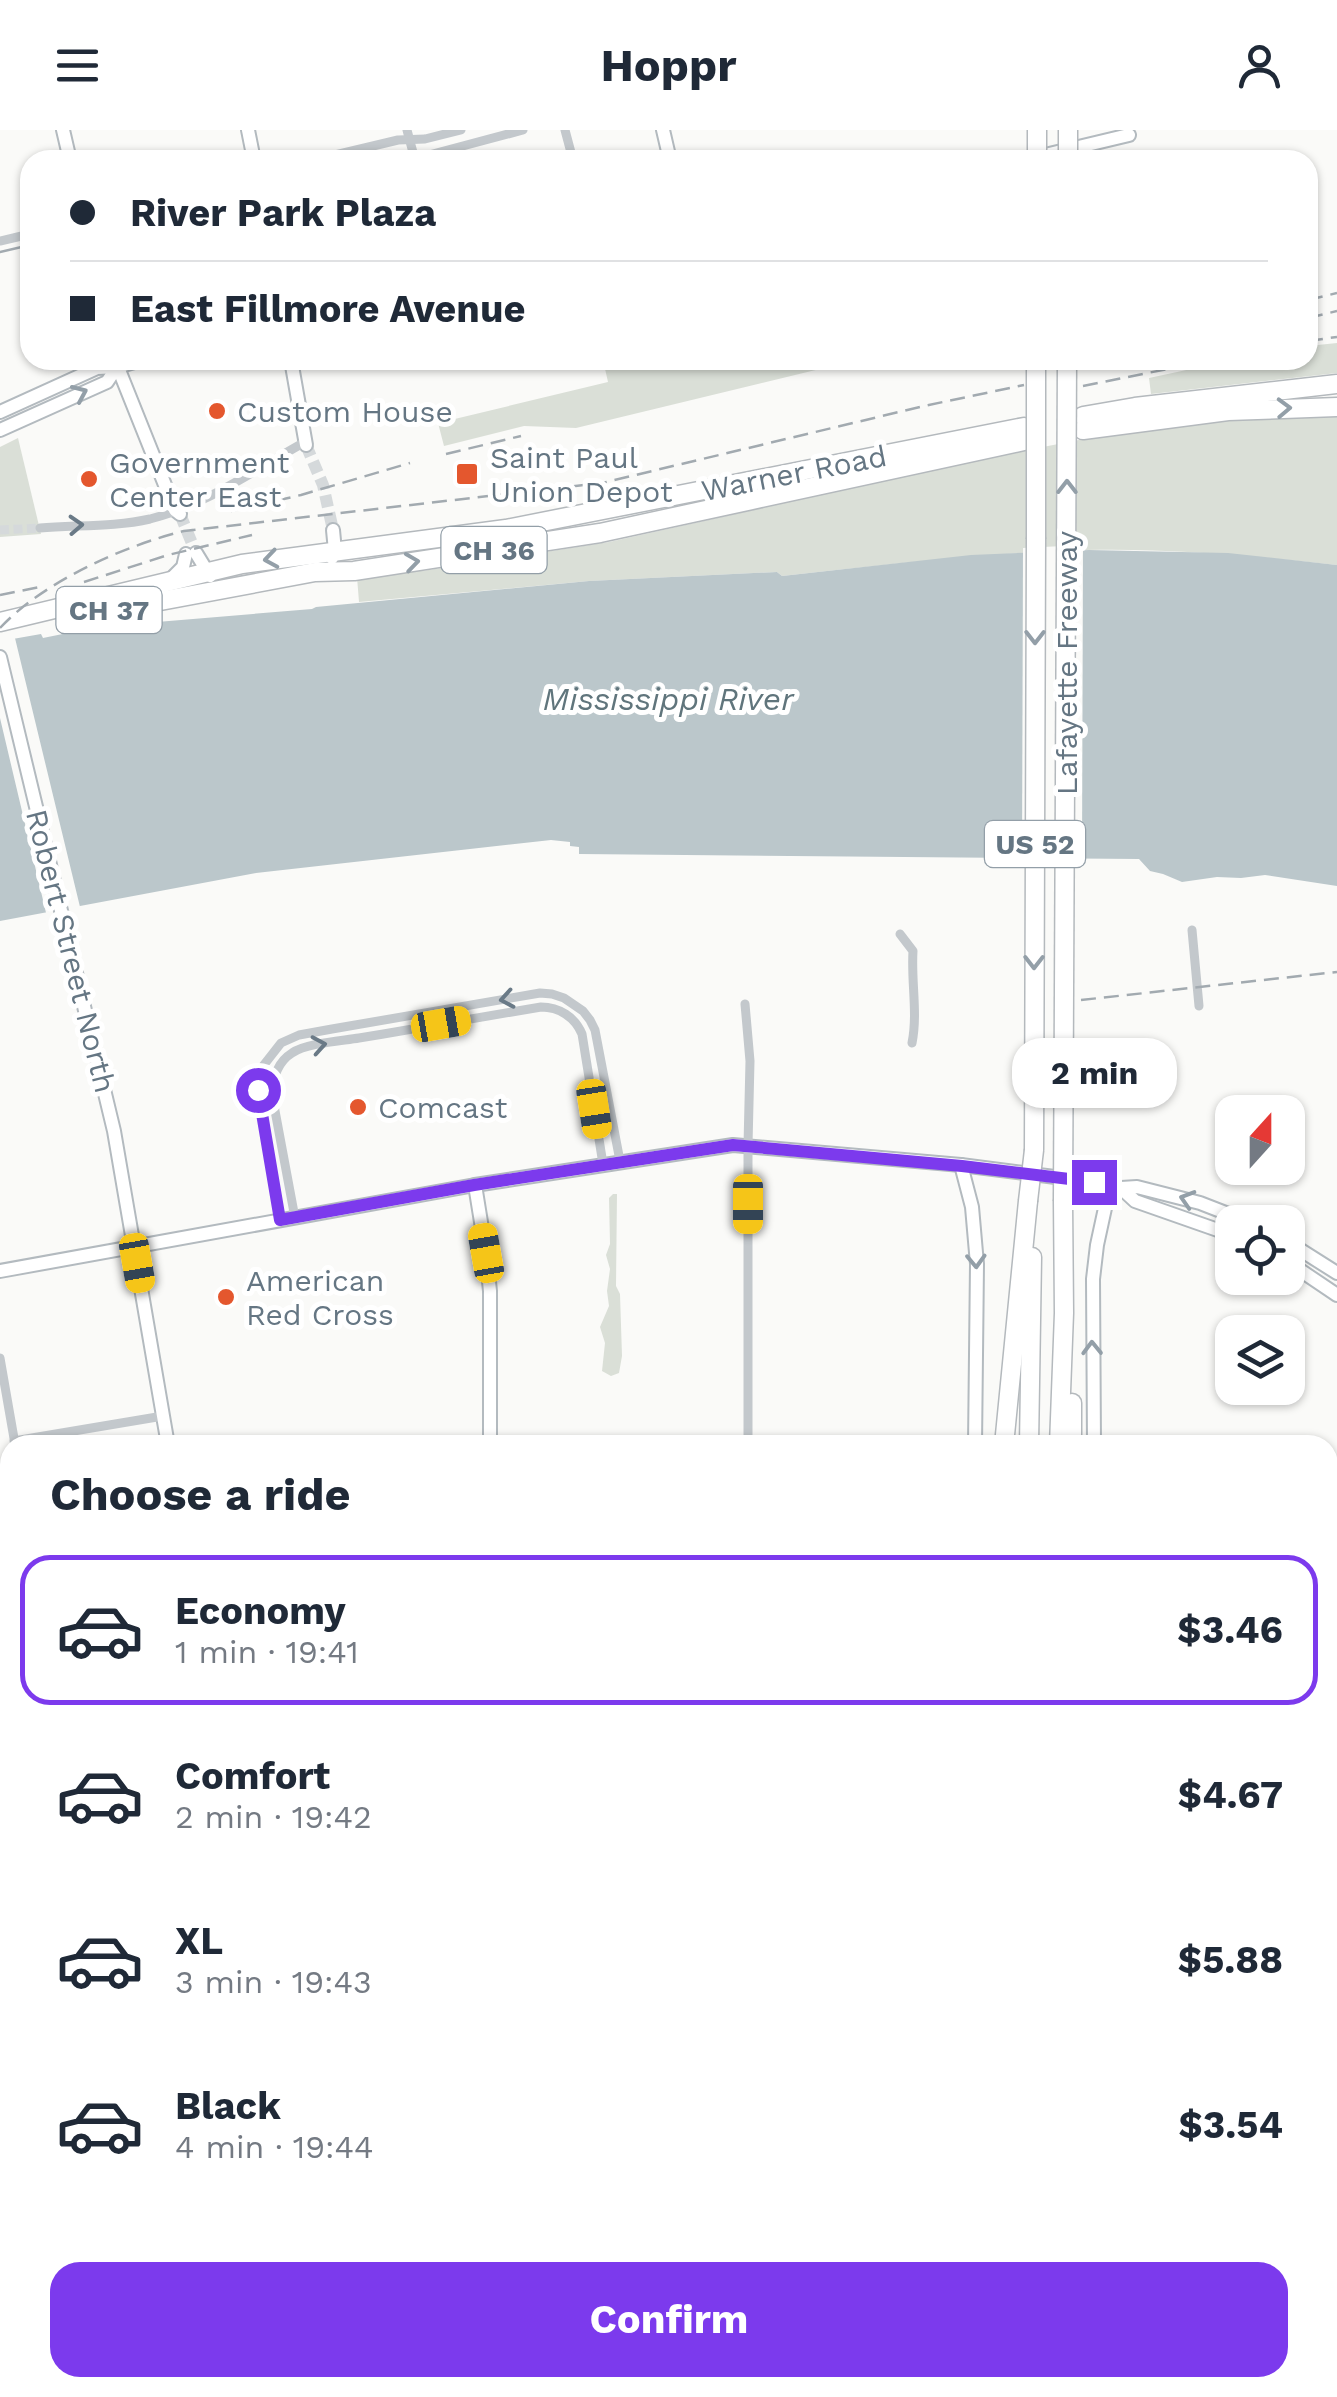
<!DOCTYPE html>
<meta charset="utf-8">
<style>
body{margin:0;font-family:"Work Sans",sans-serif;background:#f6f6f7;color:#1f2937;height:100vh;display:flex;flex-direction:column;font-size:38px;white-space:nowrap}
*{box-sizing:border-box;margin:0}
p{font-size:32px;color:#747a83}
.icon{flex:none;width:55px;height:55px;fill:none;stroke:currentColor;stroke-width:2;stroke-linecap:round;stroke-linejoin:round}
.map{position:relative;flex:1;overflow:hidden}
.drawer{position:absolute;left:0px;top:1305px;width:1338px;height:962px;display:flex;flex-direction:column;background:#fff;border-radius:30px 30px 0 0;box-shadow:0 2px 8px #0004}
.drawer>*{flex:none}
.banner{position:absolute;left:20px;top:20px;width:1298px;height:220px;border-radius:30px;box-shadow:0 2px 8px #0004;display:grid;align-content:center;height:220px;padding:0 50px;background:#fff}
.needle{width:65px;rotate:21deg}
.buttons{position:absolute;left:1215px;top:965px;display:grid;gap:20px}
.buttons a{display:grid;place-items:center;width:90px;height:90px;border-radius:20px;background:#fff;box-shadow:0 2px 8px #0004;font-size:50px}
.end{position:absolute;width:45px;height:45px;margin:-22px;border:12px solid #7c3aed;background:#fff;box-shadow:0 0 0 5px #fff}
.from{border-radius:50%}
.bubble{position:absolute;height:70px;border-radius:30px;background:#fff;box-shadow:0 2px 8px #0004;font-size:32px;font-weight:700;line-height:70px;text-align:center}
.car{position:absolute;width:30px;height:60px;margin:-30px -15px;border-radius:12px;box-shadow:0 0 8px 2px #0007;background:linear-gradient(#f5c518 24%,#345 0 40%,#f5c518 0 76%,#345 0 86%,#f5c518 0)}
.banner b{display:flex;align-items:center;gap:35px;height:95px;font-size:38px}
.banner b+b{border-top:2px solid #e0e1e3}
.banner i{width:25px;height:25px;background:#1f2937}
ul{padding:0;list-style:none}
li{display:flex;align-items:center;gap:30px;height:150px;margin:0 20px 15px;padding:0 30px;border:5px solid transparent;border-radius:30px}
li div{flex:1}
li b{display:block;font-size:38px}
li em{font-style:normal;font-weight:700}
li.selected{border-color:#7c3aed}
li>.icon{width:90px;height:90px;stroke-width:1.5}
h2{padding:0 50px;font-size:45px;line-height:120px}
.button{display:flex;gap:20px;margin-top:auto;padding:20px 50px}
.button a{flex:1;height:115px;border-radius:30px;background:#7c3aed;color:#fff;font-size:40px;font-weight:700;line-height:115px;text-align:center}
header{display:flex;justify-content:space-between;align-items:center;height:130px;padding:0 50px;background:#fff;font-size:45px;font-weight:700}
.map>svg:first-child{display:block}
.green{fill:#dadfd7}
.water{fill:#bbc7cb}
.pier{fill:#fafaf8}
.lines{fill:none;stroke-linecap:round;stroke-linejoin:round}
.street-tunnel{stroke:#d5d9db;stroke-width:9;stroke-dasharray:9 4.5;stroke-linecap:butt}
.secondary-tunnel{stroke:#d5d9db;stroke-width:12;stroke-dasharray:12 6;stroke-linecap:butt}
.secondary-casing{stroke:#b3babf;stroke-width:16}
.highway-casing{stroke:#b4b9bd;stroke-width:21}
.street{stroke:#c3c8cc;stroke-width:9}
.secondary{stroke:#fff;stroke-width:12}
.highway{stroke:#fff;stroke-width:18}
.tram{stroke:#a2aab0;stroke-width:2.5}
.rail{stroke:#a2aab0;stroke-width:2.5;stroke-dasharray:15 8;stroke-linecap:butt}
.highway-bridge-casing{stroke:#b4b9bd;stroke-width:21;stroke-linecap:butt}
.highway-bridge{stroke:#fff;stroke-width:18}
.oneway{stroke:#939fa8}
.oneway2{stroke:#6a7a87}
.route{stroke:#7c3aed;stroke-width:12}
.poi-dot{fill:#e4572e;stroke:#fff;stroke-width:4}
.labels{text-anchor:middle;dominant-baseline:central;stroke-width:10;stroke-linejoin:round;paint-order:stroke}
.shield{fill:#fff;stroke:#939fa8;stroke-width:2.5}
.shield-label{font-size:28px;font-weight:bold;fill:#657683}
.poi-label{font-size:30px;fill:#657683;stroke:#fff;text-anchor:start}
.street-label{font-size:30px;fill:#657683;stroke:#fff}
.water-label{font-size:32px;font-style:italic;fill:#60757c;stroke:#fff}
</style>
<header><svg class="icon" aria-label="menu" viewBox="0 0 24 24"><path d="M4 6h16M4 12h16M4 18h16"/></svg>Hoppr<svg class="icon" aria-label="person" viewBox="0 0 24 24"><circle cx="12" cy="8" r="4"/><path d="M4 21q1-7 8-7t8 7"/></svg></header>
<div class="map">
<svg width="1337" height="2267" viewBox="0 0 1337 2267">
<rect width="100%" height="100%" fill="#fafaf8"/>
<g class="green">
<path d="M1337 213V243L1151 264 1149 248 1233 230H1308V216Z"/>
<path d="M603 230H857L576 298 524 296 444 316 438 293 608 252Z"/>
<path d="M1307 286H1337V435C1254 426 1170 418 1086 420 984 423 883 435 782 446L777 442 589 451 359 472 357 447 389 441H422L609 412 997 326 1089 308 1194 293Z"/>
<path d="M18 308 41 404 0 407V317Z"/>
<path d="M613 1064H617L616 1156 620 1164 622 1226 619 1243 611 1246 602 1241 605 1213 600 1197 609 1176 607 1161 610 1139 606 1125 610 1114 609 1068Z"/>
</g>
<path class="water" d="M1089 420 1228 423 1337 435V756L1265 745 1241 748 1217 747 1182 752 1163 744 1150 741 1139 729 579 724V717L570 716V712L551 710 256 743 0 791V519L7 510 41 504 43 508 97 497 312 479 316 477 589 451 777 442 782 446 971 425Z"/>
<g class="pier">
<path d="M1083 415 1082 734H1022L1023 418Z"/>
<path d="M14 504 81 781 47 787 0 588V514L3 513 4 506Z"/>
</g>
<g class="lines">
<path class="street-tunnel" d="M0 400 40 398"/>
<g class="secondary-tunnel">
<path d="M306 315 323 355 333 400"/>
<path d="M180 384 196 423"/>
</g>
<defs>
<g id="secondary">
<path d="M63 0 70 30"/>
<path d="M248 0 254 30"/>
<path d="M663 0 670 30"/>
<path d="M1024 30 1129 5"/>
<path d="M115 230 175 380 180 384"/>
<path d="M291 230 306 315"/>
<path d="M0 282 97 238 117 237 141 230"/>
<path d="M0 300 107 252 117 237"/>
<path d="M196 423 210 446"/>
<path d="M332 428 335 421 333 400"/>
<path d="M170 450 183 437 186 424"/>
<path d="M0 527 114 1001 168 1315"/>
<path d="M961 1035 972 1077 977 1134 975 1315"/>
<path d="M475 1055 486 1123 490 1161V1315"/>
<path d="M1121 1058 1135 1071 1232 1105"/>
<path d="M1288 1112 1337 1143"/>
<path d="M1288 1132 1337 1165"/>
<path d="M0 1141 475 1055 733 1015 961 1035 1094 1052 1121 1058 1137 1057 1200 1073 1249 1092"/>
<path d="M1094 1315 1093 1149 1097 1115 1110 1055"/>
<path d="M0 1632 10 1634"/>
<path d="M1328 1641 1337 1636"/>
<path d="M0 1653 10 1654"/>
<path d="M1328 1666 1337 1661"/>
<path d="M529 2258 536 2267"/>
<path d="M985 2258V2267"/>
<path d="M188 2267 191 2258"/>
</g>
<g id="highway">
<path d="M1083 286 1135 277 1337 254"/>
<path d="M1083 300 1228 281 1337 277"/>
<path d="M69 488 315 442 354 441 600 403 1024 311"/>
<path d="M0 492 242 434 506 399 1024 297"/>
<path d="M1034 1020 1036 409"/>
<path d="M1072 1273V1315"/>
<path d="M1004 1315 1028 1071"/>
<path d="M1029 1315 1032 1127"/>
<path d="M1059 1315 1064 1183 1063 1071"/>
<path d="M1028 2258V2267"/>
<path d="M1045 2258 1046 2267"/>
<path d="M1083 2258 1084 2267"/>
</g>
</defs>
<use href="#secondary" class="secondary-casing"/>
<use href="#highway" class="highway-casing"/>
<g class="street">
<path d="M407 0 415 30"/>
<path d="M565 0 573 30"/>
<path d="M414 29 523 0"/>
<path d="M314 30 398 10 425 9 461 0"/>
<path d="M0 111 30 104"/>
<path d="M40 398C76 395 115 397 150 389 208 374 254 340 305 312"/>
<path d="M1192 800 1199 876"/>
<path d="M900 804 913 821C911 852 918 883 912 913"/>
<path d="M745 874 750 931 748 1015V1315"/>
<path d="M295 1088 273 970C272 952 276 933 292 923 307 913 341 911 359 908 420 898 481 887 541 877 559 877 575 887 582 904L603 1034"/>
<path d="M280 1091 259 970 260 950 263 936 281 913 299 905 332 899 540 863 552 864 564 868 583 881 590 890 595 900 620 1031"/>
<path d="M0 1228 15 1314"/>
<path d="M14 1311 163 1286"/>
<path d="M0 2024 10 2028"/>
<path d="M1328 2078 1337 2052"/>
<path d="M242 2258 267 2267"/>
<path d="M746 2258V2267"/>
<path d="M1258 2267 1261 2258"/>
</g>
<use href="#secondary" class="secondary"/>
<use href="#highway" class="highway"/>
<g class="tram">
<path d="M364 30 391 24"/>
<path d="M0 122 30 115"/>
</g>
<g class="rail">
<path d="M1308 170 1337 163"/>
<path d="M1308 188 1337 181"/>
<path d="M1308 211 1337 207"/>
<path d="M1098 238 1133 230"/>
<path d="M1083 256 1212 230"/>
<path d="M446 324 521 306"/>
<path d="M231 381 301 365 410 333"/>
<path d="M84 452 168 425 252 405"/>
<path d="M0 465 40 457"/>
<path d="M0 498C43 452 123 416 184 401L602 353 924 276 1024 255"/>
<path d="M1081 870 1337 842"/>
<path d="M614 1315V1309"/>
<path d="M1328 1339 1337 1338"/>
<path d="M0 1796 10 1804"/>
<path d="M439 2258 445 2267"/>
</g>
<defs>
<g id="highway-bridge">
<path d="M1037 30V0"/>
<path d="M1068 30V0"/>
<path d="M1036 409V230"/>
<path d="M1028 1071 1034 1020"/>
<path d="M1063 1071 1067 230"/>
</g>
</defs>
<use href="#highway-bridge" class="highway-bridge-casing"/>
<use href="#highway-bridge" class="highway-bridge"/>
</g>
<defs><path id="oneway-chevron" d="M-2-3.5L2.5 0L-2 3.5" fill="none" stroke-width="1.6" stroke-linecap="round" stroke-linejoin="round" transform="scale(2.5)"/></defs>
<g class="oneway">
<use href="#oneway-chevron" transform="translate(80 263) rotate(-24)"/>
<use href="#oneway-chevron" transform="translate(1284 278) rotate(-2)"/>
<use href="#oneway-chevron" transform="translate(1067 357) rotate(-90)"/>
<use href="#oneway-chevron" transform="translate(271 429) rotate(171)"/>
<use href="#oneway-chevron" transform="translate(412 432) rotate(-8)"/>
<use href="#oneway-chevron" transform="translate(1035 507) rotate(90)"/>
<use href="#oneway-chevron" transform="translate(1034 832) rotate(90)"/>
<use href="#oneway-chevron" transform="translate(1187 1069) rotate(-163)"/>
<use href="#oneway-chevron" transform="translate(976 1131) rotate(88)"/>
<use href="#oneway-chevron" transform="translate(1092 1218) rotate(-91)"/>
</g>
<g class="oneway2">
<use href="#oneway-chevron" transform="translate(76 395) rotate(-3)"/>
<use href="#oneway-chevron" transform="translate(507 869) rotate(170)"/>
<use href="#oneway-chevron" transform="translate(319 915) rotate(-10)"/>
</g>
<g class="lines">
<path class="route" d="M258 960 280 1090 474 1055 733 1015 962 1036 1094 1052"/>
</g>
<g class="poi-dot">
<circle cx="217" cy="281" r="10"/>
<rect x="455" y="332" width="24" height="24" rx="5"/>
<circle cx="89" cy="349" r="10"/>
<circle cx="358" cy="977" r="10"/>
<circle cx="226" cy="1167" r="10"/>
</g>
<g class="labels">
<g class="shield">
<rect x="441.5" y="397" width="105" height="46" rx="8"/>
<rect x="56.5" y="457" width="105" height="46" rx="8"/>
<rect x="985" y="691" width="100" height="46" rx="8"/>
</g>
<g class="shield-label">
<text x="494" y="420">CH 36</text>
<text x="109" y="480">CH 37</text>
<text x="1035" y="714">US 52</text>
</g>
<g class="poi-label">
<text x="237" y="281">Custom House</text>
<text x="490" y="327">Saint Paul<tspan x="490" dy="34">Union Depot</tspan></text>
<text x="109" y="332">Government<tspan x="109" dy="34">Center East</tspan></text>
<text x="378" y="977">Comcast</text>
<text x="246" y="1150">American<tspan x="246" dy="34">Red Cross</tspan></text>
</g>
<g class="street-label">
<text transform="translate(794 343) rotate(-11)">Warner Road</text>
<text transform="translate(1066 533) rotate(-90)">Lafayette Freeway</text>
<text transform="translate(71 821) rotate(76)">Robert Street North</text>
</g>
<g class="water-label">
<text x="668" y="569">Mississippi River</text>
</g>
</g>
</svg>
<div class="buttons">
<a><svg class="needle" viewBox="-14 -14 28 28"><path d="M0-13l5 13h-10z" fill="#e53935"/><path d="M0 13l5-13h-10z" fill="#747a83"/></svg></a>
<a><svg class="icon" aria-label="locate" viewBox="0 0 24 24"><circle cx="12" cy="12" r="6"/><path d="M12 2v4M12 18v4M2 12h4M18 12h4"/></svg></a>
<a><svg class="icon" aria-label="layers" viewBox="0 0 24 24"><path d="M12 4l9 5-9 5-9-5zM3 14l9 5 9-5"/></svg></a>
</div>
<i class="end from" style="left:258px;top:960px"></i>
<i class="end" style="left:1094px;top:1052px"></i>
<div class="bubble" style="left:1012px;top:908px;width:165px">2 min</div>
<i class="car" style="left:441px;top:894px;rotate:80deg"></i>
<i class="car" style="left:594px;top:979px;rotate:171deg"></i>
<i class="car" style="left:748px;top:1074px;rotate:180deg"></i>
<i class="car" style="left:486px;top:1123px;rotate:350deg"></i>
<i class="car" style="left:137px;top:1133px;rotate:170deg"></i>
<div class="banner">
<b><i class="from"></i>River Park Plaza</b>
<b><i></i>East Fillmore Avenue</b>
</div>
<section class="drawer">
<h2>Choose a ride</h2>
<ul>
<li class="selected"><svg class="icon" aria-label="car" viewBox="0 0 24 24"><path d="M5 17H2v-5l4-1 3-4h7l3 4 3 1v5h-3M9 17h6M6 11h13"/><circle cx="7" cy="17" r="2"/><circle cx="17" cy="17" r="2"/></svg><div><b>Economy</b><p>1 min · 19:41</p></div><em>$3.46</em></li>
<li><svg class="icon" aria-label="car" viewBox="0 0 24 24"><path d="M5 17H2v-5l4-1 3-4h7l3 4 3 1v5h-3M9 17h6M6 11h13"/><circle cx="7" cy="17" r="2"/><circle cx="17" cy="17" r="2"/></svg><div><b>Comfort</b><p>2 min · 19:42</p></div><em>$4.67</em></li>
<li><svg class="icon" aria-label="car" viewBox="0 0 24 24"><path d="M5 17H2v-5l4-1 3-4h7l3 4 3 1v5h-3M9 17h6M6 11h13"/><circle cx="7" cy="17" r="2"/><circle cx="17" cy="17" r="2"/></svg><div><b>XL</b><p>3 min · 19:43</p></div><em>$5.88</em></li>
<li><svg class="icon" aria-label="car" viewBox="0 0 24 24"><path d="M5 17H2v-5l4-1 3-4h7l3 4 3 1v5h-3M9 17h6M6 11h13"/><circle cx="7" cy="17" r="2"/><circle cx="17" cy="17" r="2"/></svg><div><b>Black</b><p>4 min · 19:44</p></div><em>$3.54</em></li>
</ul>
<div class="button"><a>Confirm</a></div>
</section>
</div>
